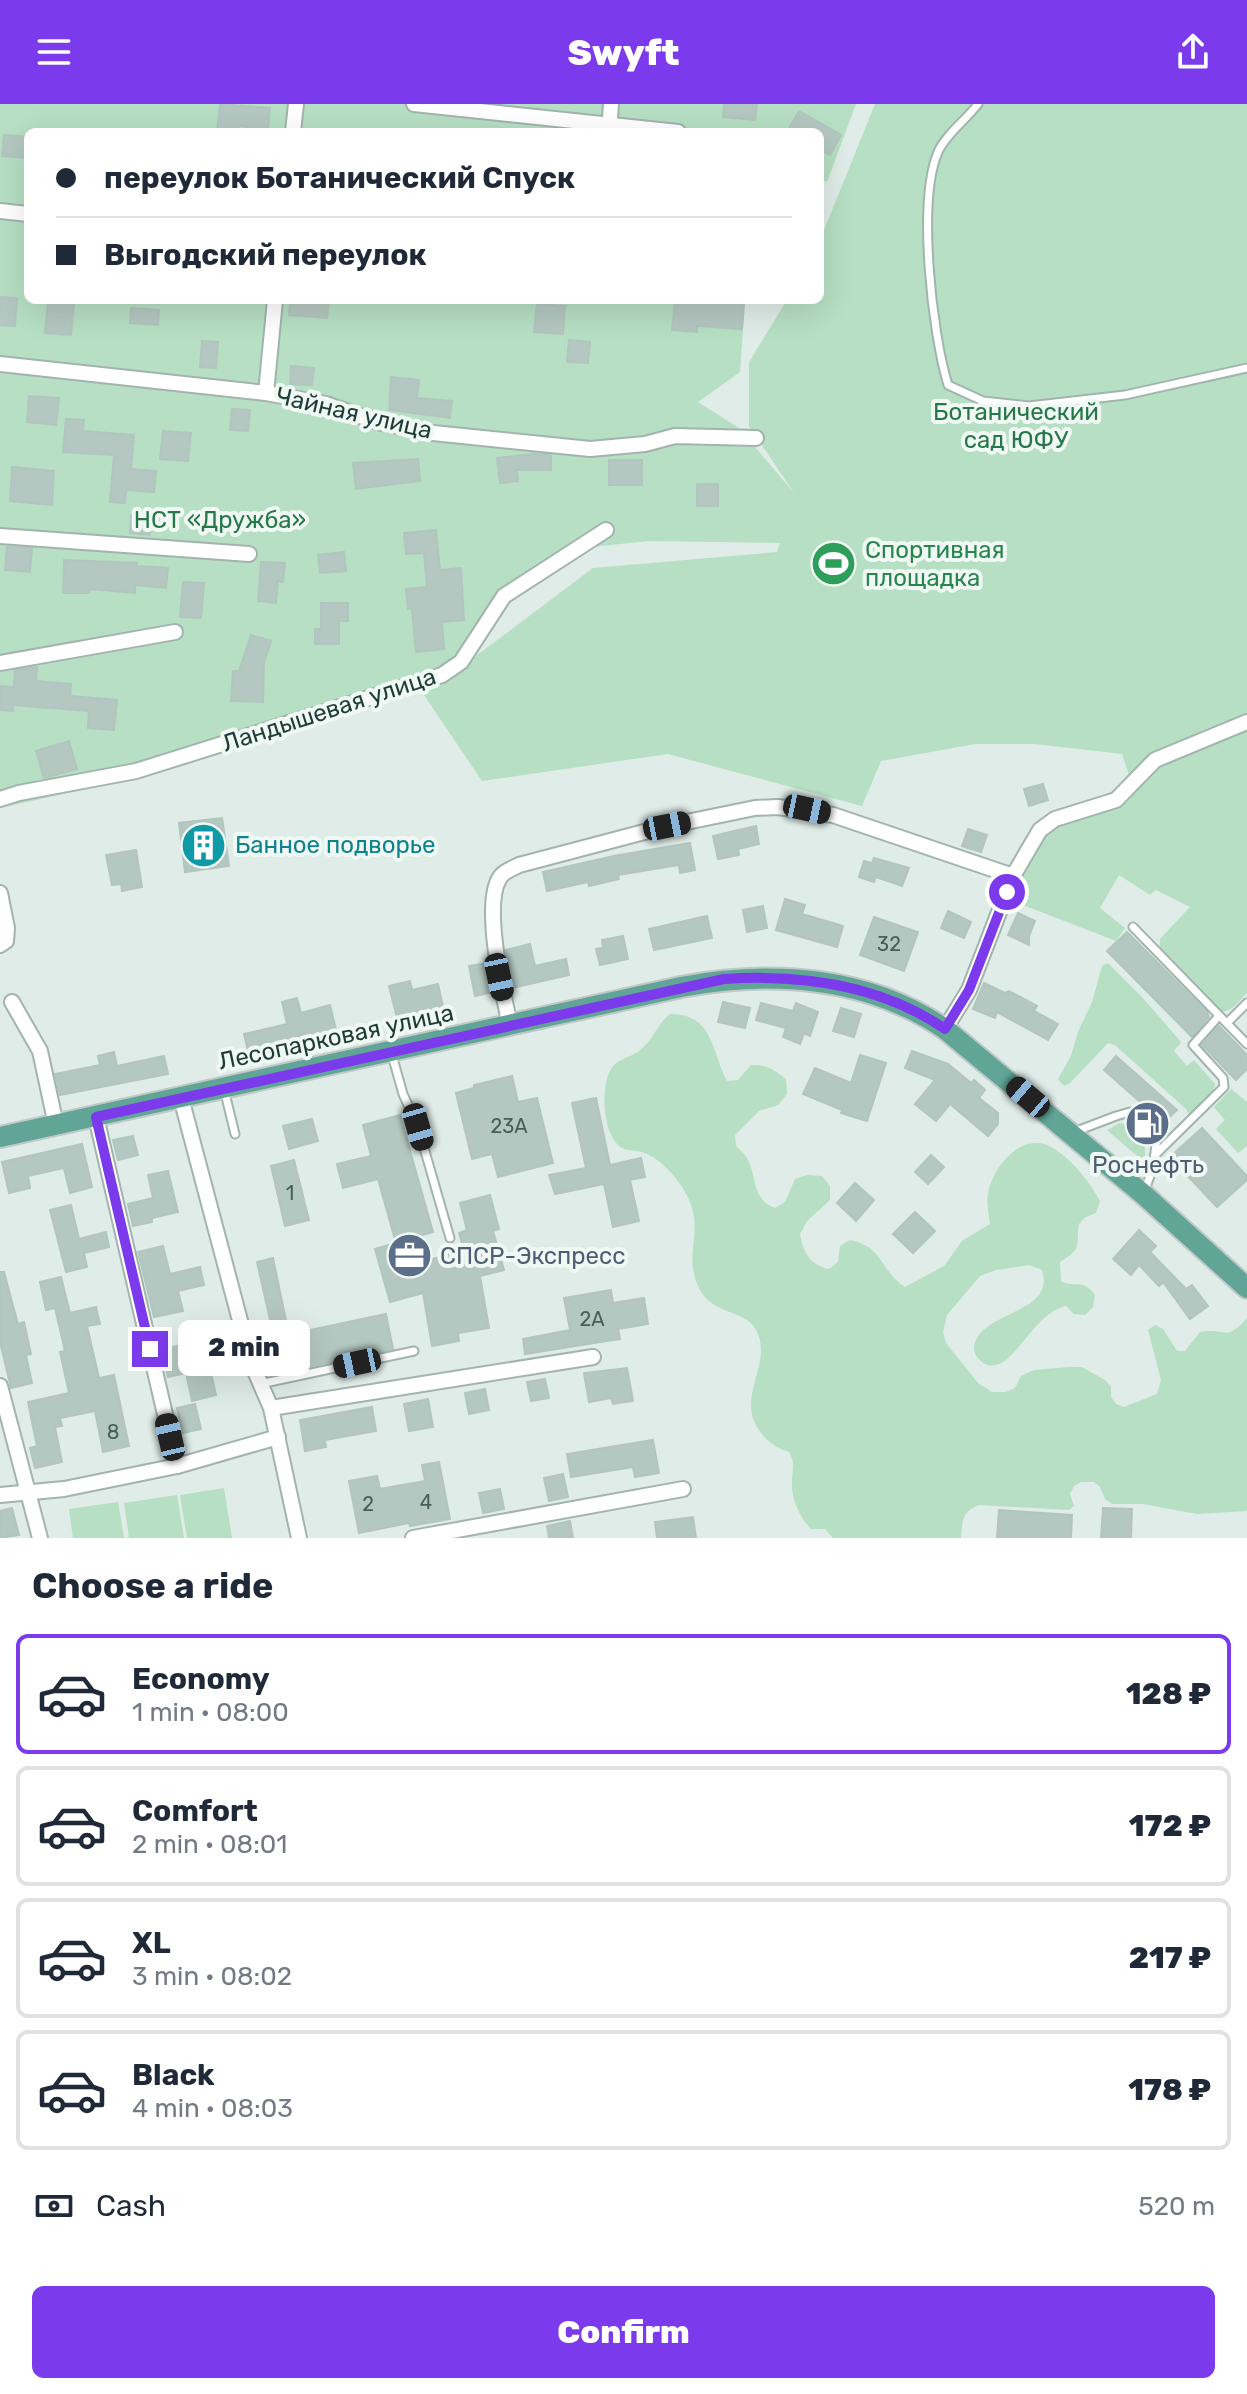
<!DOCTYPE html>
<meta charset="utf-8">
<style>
body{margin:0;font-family:Rubik,sans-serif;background:#f6f6f7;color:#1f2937;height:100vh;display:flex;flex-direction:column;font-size:30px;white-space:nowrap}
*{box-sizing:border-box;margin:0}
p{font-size:26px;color:#747a83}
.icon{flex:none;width:44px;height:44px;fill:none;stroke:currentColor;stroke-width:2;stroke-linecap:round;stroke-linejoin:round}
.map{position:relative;height:1434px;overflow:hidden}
.side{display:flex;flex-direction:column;background:#fff;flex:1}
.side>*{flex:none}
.hud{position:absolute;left:24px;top:24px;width:800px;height:176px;border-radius:12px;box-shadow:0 8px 32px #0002;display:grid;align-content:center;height:176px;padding:0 32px;background:#fff}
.end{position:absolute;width:36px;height:36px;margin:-18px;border:10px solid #7c3aed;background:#fff;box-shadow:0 0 0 4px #fff}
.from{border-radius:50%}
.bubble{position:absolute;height:56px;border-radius:12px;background:#fff;box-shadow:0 8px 32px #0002;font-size:26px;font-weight:800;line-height:56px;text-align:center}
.car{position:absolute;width:24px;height:48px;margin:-24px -12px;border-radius:10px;box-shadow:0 0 6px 2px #0007;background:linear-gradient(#222 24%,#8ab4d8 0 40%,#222 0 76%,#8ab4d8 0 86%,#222 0)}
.hud b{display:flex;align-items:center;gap:28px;height:76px;font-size:30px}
.hud b+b{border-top:2px solid #e0e1e3}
.hud i{width:20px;height:20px;background:#1f2937}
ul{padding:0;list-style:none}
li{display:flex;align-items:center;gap:24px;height:120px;margin:0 16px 12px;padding:0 16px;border:4px solid #e0e1e3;border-radius:12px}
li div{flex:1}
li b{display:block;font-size:30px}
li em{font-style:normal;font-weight:800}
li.current{border-color:#7c3aed}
li>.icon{width:72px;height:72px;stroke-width:1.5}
h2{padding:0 32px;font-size:36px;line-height:96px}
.pay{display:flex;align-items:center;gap:20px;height:88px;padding:0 32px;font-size:30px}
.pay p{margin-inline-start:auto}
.button{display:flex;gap:16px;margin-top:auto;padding:16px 32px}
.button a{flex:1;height:92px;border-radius:12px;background:#7c3aed;color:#fff;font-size:32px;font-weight:800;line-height:92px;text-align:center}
header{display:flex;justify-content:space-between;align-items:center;height:104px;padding:0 32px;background:#7c3aed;color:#fff;font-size:36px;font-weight:800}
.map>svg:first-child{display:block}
.green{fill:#b6dfc3;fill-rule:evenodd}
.building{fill:#b4c7c0;stroke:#b1c6be;stroke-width:2}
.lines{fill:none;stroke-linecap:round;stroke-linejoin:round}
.service-casing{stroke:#a2b4ae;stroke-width:11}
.minor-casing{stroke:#a2b4ae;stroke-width:18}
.primary-casing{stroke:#c0c9c7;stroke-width:24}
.service{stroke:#fff;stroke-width:7}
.minor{stroke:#fff;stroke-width:14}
.primary{stroke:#60a596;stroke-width:20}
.route{stroke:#7c3aed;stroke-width:10}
.labels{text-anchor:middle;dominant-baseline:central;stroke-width:8;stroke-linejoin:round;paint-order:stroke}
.number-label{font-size:20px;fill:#446058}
.park-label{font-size:24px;fill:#267749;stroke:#f0f8f4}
.street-label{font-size:24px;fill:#1f3d36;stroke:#f0f8f4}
.leisure-label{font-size:24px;fill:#27864d;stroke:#f0f8f4;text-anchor:start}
.culture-label{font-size:24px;fill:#0d838f;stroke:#f0f8f4;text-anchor:start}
.service-label{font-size:24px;fill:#4e5e75;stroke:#f0f8f4}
</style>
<header><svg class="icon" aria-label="menu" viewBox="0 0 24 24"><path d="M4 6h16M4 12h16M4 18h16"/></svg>Swyft<svg class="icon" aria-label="share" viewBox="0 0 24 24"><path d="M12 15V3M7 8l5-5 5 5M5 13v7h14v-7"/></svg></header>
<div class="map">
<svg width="1247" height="1434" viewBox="0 0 1247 1434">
<rect width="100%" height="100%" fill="#dfece7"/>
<g class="green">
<path d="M0 0H856L827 78 820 74V28H28V196H745L740 268 698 298 739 324 794 389 749 322V258L787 196H820V136L875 0H1247V889C1239 897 1231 909 1220 908L1160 845V835L1190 803 1156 786 1150 791 1119 771 1100 804 1125 824 1116 837 1018 799C1016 772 1030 739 1053 722 1071 708 1111 696 1134 686L1122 650 1035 640H975L881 657 862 702 668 650 482 677 424 591 431 584 356 601 149 671 0 704ZM649 437 780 439 777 448 593 464 444 576 495 499 591 443Z"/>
<path d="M1108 859 1142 893 1181 938 1174 947 1187 962 1194 956 1215 980 1213 990 1189 1011 1186 1005 1115 941 1108 939 1070 979 1064 982 1058 975 1071 952 1078 928 1092 898 1102 862Z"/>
<path d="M670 910C714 910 711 947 727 977L738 976 751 961C766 960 775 966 786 975L787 990 778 1001 759 1007 735 1031 736 1042C741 1047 747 1052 749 1058 757 1077 753 1096 775 1104L785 1098 795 1075 807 1071 822 1072 830 1082V1096L807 1117 800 1130C803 1148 810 1161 829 1165L838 1158 840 1142 850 1136C883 1142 881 1168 905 1183L944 1162 962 1137 990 1120C989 1110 986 1099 988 1089 993 1065 1017 1033 1044 1040 1065 1046 1091 1079 1100 1097L1096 1109 1084 1114 1079 1120C1075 1143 1084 1143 1060 1158L1061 1177C1075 1185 1082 1173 1095 1191L1093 1203 1085 1211 1074 1210 1066 1202C1045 1206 1029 1232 1015 1247 1006 1258 991 1269 979 1255 976 1253 974 1248 974 1244 977 1207 1057 1211 1042 1166L1029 1161 996 1166 980 1172 947 1211 943 1228 946 1239 978 1279 992 1288H1006L1015 1284 1021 1272 1034 1266 1068 1263H1082L1105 1276 1111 1283V1293L1116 1300 1124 1303 1157 1290 1161 1276 1148 1226 1155 1221 1163 1225 1177 1247H1185L1200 1228C1227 1223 1225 1239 1247 1214V1407L1197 1410 1143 1400H1112L1105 1395 1100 1383 1094 1378H1081L1074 1382 1070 1390 1074 1402 1069 1406 979 1401C962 1407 962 1418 961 1434H833L825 1425H811C800 1414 791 1394 792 1378 792 1366 796 1360 789 1348 774 1343 766 1337 757 1323 737 1290 775 1257 755 1224 743 1204 707 1212 696 1177 684 1142 708 1123 682 1083 673 1069 658 1053 642 1048 636 1046 629 1047 624 1045 603 1036 600 985 610 967 617 954 628 955 639 947 653 937 657 920 670 910Z"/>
<path d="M1231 985 1247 998V1042L1238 1049 1216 1025 1225 1016 1214 1003Z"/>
<path d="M1120 1019C1141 1024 1148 1038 1144 1058L1107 1026Z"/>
<path d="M224 1384 232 1434H187L180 1391Z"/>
<path d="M177 1391 184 1434H129L124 1399Z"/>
<path d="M118 1398 124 1434H73L69 1405Z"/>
</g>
<g class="building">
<path d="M220 0 270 4 268 25 239 22V28H217Z"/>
<path d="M724 0H757L755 16 723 13Z"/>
<path d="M799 7 841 31 830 51 820 46V28H787Z"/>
<path d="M4 31 28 33V54L2 52Z"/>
<path d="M0 193 17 194 15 222 0 221Z"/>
<path d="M290 196H329L327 214 289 211Z"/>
<path d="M675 196 744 199 742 225 697 222V228L672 226Z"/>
<path d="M48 198 74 199 71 231 45 229Z"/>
<path d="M537 200 565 202 563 230 534 228Z"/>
<path d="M131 204 159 206 158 221 130 219Z"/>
<path d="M569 236 590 238 588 259 567 258Z"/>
<path d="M202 237 218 238 216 264 200 263Z"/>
<path d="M291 262 314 264 312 281 290 280Z"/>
<path d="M391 273 419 276 417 294 452 297 450 314 389 306Z"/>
<path d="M29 292 59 294 56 321 27 318Z"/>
<path d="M232 305 250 306 248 327 230 326Z"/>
<path d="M66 315 84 316 83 327 134 331 131 365 156 367 154 388 126 386 125 399 110 398 114 351 63 348Z"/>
<path d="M163 327 191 329 188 357 160 355Z"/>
<path d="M533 350 551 351V366H517L518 377 500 379 497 354Z"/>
<path d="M418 355 420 377 356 385 353 359Z"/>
<rect x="609" y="356" width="33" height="25"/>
<path d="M12 363 54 367 52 401 10 397Z"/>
<rect x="697" y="380" width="21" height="22"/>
<path d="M131 411 151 413 150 431 130 429Z"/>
<path d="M436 426 440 466 461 464 464 516 442 518 444 545 416 548 412 505H408L406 485 427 483 424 449 406 450 404 429Z"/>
<path d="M7 443 32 444 30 468 5 466Z"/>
<path d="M344 448 346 467 320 469 318 451Z"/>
<path d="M64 456 137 459V462L168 464 166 484 135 481V489L90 485 89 489H63Z"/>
<path d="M261 458 285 459 283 478 278 477 276 499 258 497Z"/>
<path d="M183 478 204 479 201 514 180 513Z"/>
<path d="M321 499H348V517H339V540H315V525H321Z"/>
<path d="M251 531 271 537 264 559 263 598 231 597 233 567H239Z"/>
<path d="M37 563 36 577 71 580 70 592 117 596 114 626 88 624 89 607 13 601V607L0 606V582L14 583 15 566Z"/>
<path d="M69 637 77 665 44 674 36 647Z"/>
<path d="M1043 680 1048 696 1029 702 1024 685Z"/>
<path d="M222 714 229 762 185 768 179 719Z"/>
<path d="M756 722 759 740 738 745 739 751 718 755 713 732Z"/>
<path d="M968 725 987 731 981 748 962 742Z"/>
<path d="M690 739 695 766 680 769 679 761 618 771 619 775 589 782 588 778 547 787 543 768 614 752Z"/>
<path d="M136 746 142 783 122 787 121 780 112 781 106 751Z"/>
<path d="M874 754 909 764 902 782 876 773 874 778 859 773 864 757 872 759Z"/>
<path d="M785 795 805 801 802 810 843 822 837 843 776 826Z"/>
<path d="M763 802 767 824 747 828 743 806Z"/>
<path d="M948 807 971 818 964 834 941 824Z"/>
<path d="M1018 809 1035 817 1029 832V841L1008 831Z"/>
<path d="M707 812 712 834 654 846 649 825Z"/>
<path d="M874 813 918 828 904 867 860 851Z"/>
<path d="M1127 828 1207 908 1209 913 1192 933 1107 847Z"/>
<path d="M623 832 628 855 600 861 596 845 603 844 602 836Z"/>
<path d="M530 840 535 862 566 855 569 871 512 884 506 846Z"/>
<path d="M488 859 493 888 475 892 469 862Z"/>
<path d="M410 877 412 886 438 880 443 903 397 914 389 882Z"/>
<path d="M984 879 1003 888 1002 890 1009 887 1037 902 1034 907 1058 920 1048 936 997 908 995 914 973 905Z"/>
<path d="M297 894 301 909 330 901 338 934 250 956 244 930 287 920 282 898Z"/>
<path d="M723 898 750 904 745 924 718 918Z"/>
<path d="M761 899 793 907 796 899 818 908 810 932 804 929 800 940 783 933 786 924 756 916Z"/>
<path d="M841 904 861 910 854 933 833 927Z"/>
<path d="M1219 922 1247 951V965L1236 976 1202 941Z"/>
<path d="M912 947 948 960 971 979 974 976 985 986 979 994 998 1009V1020L988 1032 950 1000 936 1017 915 1000 935 976 905 964Z"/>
<path d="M114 948 117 962 164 952 168 970 60 991 55 970 100 961 98 952Z"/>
<path d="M860 951 886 959 867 1017 841 1009 842 1006 803 990 815 964 851 979Z"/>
<path d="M1116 952 1177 1006 1160 1022 1143 1008 1147 1004 1104 966Z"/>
<path d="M512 972 518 998 537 994 553 1059 498 1073 492 1050 472 1055 456 989 474 984V981Z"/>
<path d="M596 994 610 1061 641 1054 645 1073 630 1076 639 1117 613 1123 604 1080 555 1090 549 1071 586 1064 572 999Z"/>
<path d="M400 1011 433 1128 412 1134 419 1159 464 1146 459 1129 467 1126 460 1099 490 1091 499 1125 493 1127 504 1166 480 1172 489 1224 458 1229 459 1237 432 1242 423 1189 390 1198 375 1145 396 1139 378 1075 343 1084 337 1060 371 1052 363 1021Z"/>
<path d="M312 1015 318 1037 289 1045 283 1022Z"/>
<path d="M1202 1024 1247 1072V1076L1217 1103 1170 1053Z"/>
<path d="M133 1032 138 1051 118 1056 113 1036Z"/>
<path d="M82 1040 92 1083 70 1089 64 1064 28 1072 30 1084 9 1089 2 1058Z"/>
<path d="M931 1051 944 1063 928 1080 915 1068Z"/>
<path d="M294 1056 309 1116 285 1122 271 1062Z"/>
<path d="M168 1067 178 1108 152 1114V1118L133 1122 128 1100 153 1094 148 1071Z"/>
<path d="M855 1079 874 1096 856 1117 837 1099Z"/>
<path d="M71 1101 79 1135 106 1128 109 1143 84 1149 87 1163 66 1168 50 1106Z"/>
<path d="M915 1108 935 1127 913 1149 893 1130Z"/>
<path d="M1139 1126 1156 1142 1150 1148 1186 1185 1192 1181 1208 1202 1190 1215 1163 1178 1159 1182 1139 1161 1131 1171 1113 1155Z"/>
<path d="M163 1142 170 1170 200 1163 204 1181 178 1187 183 1207 154 1213 138 1148Z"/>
<path d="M273 1154 288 1226 273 1229 257 1158Z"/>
<path d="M0 1168H4L18 1220 24 1218 31 1250 26 1251 32 1279 11 1284 0 1238Z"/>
<path d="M61 1173 70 1209 96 1203 100 1220 87 1222 99 1274 114 1271 129 1342 103 1348 95 1307 60 1314 62 1322 55 1323 62 1358 35 1364 30 1344 37 1342 28 1298 69 1289 60 1248 65 1247 55 1204 46 1206 40 1178Z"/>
<path d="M611 1186 613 1199 644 1194 648 1220 618 1225 620 1235 525 1250 523 1235 570 1226 564 1194Z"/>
<path d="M386 1210 393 1245 298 1265 291 1230Z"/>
<path d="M218 1231 225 1262 210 1265 216 1291 192 1297 186 1269 168 1273 162 1246Z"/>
<path d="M627 1264 633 1297 613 1300 611 1294 589 1298 584 1269Z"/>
<path d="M545 1275 549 1294 531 1297 527 1278Z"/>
<path d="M485 1285 489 1306 469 1310 465 1289Z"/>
<path d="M428 1295 433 1323 409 1327 404 1300Z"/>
<path d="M195 1300 201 1325 183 1329 177 1304Z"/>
<path d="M372 1303 376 1327 325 1336 326 1343 305 1347 300 1316Z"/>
<path d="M653 1336 659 1369 635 1373 633 1363 571 1373 567 1350Z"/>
<path d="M439 1358 450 1415 410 1422 409 1419 359 1429 349 1377 377 1372 380 1385 425 1377 422 1361Z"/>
<path d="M563 1370 568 1393 549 1397 544 1374Z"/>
<path d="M500 1385 504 1405 483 1409 479 1389Z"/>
<path d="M12 1404 19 1431 0 1434V1407Z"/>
<path d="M1103 1404 1132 1405 1131 1434H1101Z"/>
<path d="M999 1406 1072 1411 1071 1434H997Z"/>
<path d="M693 1413 696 1434H657L655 1418Z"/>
<path d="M570 1417 573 1434H549L547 1422Z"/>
</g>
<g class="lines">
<defs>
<g id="service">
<path d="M978 0C967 15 946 30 938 48 917 97 932 229 948 281L983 297 1029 302 1125 291 1247 264"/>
<path d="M1133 823 1247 940"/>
<path d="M1227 919 1247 899"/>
<path d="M392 951 403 990 418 1023 450 1134"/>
<path d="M224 985 235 1030"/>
<path d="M1074 1028 1116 1012 1130 1008 1136 1010 1155 1026 1157 1033 1153 1064 1144 1088"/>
<path d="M1155 1051 1224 983 1223 974 1193 941 1219 912"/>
<path d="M260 1280 414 1247"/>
</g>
<g id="minor">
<path d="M414 0 678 28"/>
<path d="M293 28 296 0"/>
<path d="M609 28 611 0"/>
<path d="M0 107 28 110"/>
<path d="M0 260 266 289 326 300 377 318 433 329 590 345 645 340 675 332 756 334"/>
<path d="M266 289 275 196"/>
<path d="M0 432 249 450"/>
<path d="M0 559 175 528"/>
<path d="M0 695 19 689 136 667 442 571 461 558 504 492 606 426"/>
<path d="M0 789 7 824 6 837 0 841"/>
<path d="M12 898 40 947 56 1021"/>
<path d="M510 921C503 890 483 803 499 775 503 767 512 765 519 761L667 722 755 704 778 703 833 711 1013 772"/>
<path d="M945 925 969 886 1013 772 1040 726 1055 715 1116 696 1155 656 1247 618"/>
<path d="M181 994 251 1258 271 1304 299 1434"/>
<path d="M96 1013 177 1362"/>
<path d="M0 1282 40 1434"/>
<path d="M271 1304 593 1253"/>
<path d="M0 1391 64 1385 177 1362 278 1333"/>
<path d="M413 1434 683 1385"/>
</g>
<path id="primary" d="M0 1033 681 883C771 866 867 872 945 925L1143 1090 1247 1184"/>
</defs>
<use href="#service" class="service-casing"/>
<use href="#minor" class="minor-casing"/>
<use href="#primary" class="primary-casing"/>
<use href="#service" class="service"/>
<use href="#minor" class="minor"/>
<use href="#primary" class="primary"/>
</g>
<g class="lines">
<path class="route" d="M150 1245 96 1013 724 875C802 870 880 880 945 925L969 886 1007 788"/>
</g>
<defs>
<symbol id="stadium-disc" viewBox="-11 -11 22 22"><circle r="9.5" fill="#2e9e5b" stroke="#f0f8f4"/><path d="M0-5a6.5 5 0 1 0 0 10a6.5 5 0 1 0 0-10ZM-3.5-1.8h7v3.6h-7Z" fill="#fff"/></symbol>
<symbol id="building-disc" viewBox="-11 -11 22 22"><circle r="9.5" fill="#0f9aa8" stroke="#f0f8f4"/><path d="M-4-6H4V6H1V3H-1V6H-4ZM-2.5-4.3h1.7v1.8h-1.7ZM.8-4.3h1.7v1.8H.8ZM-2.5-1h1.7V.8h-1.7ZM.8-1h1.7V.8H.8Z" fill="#fff"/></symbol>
<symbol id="fuel-disc" viewBox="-11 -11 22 22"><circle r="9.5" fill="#5c6f8a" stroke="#f0f8f4"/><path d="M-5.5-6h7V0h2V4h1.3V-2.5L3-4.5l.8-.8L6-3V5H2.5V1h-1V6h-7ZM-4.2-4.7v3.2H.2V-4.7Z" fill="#fff"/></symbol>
<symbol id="office-disc" viewBox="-11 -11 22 22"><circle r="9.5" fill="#5c6f8a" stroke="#f0f8f4"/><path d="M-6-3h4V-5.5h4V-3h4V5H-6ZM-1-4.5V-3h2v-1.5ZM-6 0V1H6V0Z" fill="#fff"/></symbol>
</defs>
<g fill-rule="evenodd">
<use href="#stadium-disc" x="808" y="434" width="51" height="51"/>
<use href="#building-disc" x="178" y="716" width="51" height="51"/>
<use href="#fuel-disc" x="1122" y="994" width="51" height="51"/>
<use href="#office-disc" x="384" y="1126" width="51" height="51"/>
</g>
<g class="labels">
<g class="number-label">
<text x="889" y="840">32</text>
<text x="509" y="1022">23А</text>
<text x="290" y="1089">1</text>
<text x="592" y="1215">2А</text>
<text x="113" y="1328">8</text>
<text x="426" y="1398">4</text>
<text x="368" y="1400">2</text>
</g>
<g class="park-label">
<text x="1016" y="308">Ботанический<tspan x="1016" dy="28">сад ЮФУ</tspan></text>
<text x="220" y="416">НСТ «Дружба»</text>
</g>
<g class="street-label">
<text transform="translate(354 309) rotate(13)">Чайная улица</text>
<text transform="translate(329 606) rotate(-18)">Ландышевая улица</text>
<text transform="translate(336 933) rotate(-12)">Лесопарковая улица</text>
</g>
<g class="leisure-label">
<text x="865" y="446">Спортивная<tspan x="865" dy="28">площадка</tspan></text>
</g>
<g class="culture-label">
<text x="235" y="741">Банное подворье</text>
</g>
<g class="service-label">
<text x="1148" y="1061">Роснефть</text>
<text x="440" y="1152" text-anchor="start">СПСР-Экспресс</text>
</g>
</g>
</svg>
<i class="end from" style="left:1007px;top:788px"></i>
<i class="end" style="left:150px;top:1245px"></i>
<div class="bubble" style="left:178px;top:1216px;width:132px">2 min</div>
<i class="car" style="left:807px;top:705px;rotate:102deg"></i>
<i class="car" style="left:667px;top:722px;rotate:79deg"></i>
<i class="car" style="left:499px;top:873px;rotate:168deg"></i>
<i class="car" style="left:1028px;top:993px;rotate:310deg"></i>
<i class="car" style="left:418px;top:1023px;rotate:164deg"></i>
<i class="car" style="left:357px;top:1259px;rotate:258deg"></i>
<i class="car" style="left:170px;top:1333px;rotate:347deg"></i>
<div class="hud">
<b><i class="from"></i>переулок Ботанический Спуск</b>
<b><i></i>Выгодский переулок</b>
</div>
</div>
<section class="side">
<h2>Choose a ride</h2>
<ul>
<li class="current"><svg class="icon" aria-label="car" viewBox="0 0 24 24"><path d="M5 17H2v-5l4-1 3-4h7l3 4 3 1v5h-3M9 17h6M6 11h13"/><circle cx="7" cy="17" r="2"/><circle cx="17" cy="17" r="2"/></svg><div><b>Economy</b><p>1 min · 08:00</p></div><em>128 ₽</em></li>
<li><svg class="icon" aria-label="car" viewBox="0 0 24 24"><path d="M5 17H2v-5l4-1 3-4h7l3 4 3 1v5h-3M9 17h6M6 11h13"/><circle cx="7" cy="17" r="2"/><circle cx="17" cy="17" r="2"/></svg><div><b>Comfort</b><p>2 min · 08:01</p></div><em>172 ₽</em></li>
<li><svg class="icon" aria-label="car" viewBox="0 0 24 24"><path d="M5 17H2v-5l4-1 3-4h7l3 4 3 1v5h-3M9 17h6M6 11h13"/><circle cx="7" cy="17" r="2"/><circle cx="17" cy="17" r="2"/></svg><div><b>XL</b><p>3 min · 08:02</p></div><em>217 ₽</em></li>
<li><svg class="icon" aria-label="car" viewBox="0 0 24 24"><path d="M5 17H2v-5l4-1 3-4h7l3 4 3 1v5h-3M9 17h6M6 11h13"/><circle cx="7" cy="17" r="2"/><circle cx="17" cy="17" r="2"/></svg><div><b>Black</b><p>4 min · 08:03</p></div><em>178 ₽</em></li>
</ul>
<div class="pay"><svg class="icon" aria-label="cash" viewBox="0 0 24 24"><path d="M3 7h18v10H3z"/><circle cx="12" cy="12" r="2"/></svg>Cash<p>520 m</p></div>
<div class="button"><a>Confirm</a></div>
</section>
